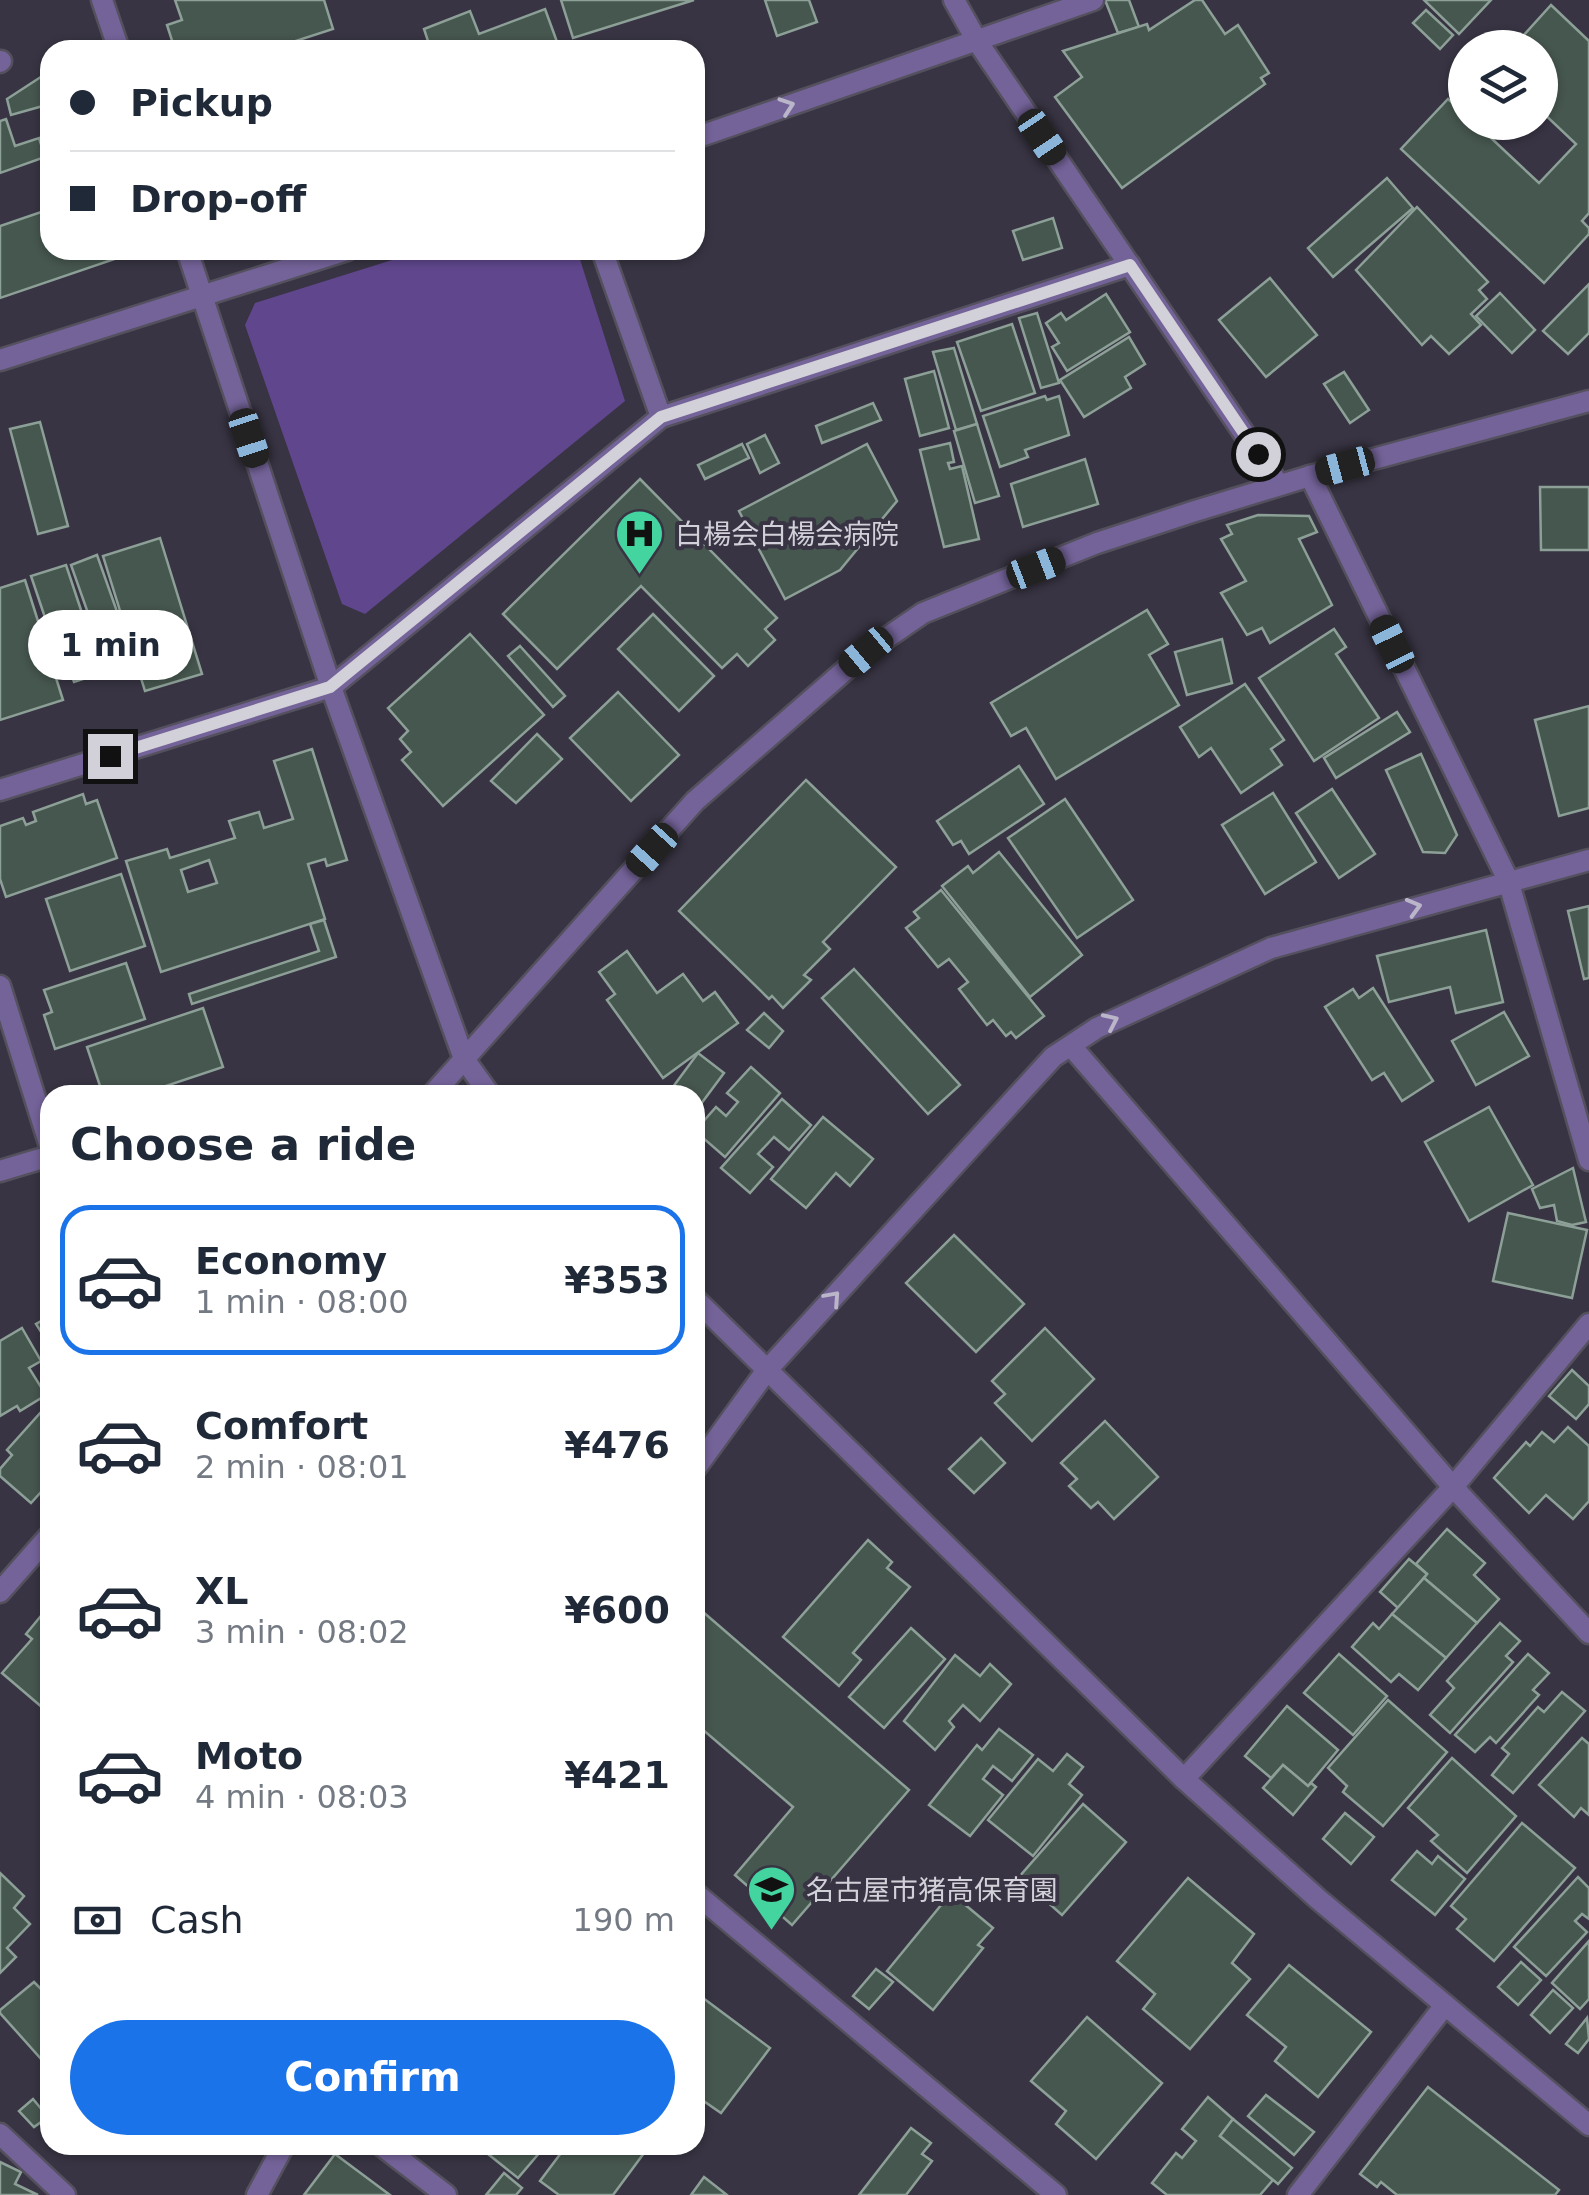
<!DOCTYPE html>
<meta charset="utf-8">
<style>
body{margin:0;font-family:"DejaVu Sans","Noto Sans JP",sans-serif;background:#f2f2f3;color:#1f2937;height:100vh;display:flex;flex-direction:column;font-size:38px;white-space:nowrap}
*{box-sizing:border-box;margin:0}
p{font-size:32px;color:#747a83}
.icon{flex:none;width:55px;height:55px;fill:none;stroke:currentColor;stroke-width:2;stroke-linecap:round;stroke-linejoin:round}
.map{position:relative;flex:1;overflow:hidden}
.side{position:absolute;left:40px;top:1085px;width:665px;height:1070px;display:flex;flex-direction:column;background:#fff;border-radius:30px;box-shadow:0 2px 8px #0004}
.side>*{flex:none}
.top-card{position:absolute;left:40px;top:40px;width:665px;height:220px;border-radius:30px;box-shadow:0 2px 8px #0004;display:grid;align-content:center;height:220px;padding:0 30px;background:#fff}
.controls{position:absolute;left:1448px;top:30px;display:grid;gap:20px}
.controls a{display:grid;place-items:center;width:110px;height:110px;border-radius:50%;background:#fff;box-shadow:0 2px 8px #0004;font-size:50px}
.end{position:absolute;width:45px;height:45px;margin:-22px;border:12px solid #d2d0d9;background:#111;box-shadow:0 0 0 5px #111}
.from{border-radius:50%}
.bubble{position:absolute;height:70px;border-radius:35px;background:#fff;box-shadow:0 2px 8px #0004;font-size:32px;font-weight:600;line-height:70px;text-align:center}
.car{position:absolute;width:30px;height:60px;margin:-30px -15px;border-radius:12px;box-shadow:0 0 8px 2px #0007;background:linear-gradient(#222 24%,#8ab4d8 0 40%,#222 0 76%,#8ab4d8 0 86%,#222 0)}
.top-card b{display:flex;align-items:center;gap:35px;height:95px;font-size:38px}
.top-card b+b{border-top:2px solid #e0e1e3}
.top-card i{width:25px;height:25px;background:#1f2937}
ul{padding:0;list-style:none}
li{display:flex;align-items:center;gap:30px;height:150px;margin:0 20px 15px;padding:0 10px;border:5px solid transparent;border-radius:30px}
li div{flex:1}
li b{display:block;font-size:38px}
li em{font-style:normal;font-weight:600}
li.selected{border-color:#1a73e8}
li>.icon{width:90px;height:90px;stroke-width:1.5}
h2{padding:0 30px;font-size:45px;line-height:120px}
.pay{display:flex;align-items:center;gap:25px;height:110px;padding:0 30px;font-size:38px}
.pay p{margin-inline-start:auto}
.action{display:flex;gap:20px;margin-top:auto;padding:20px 30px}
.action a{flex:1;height:115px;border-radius:60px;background:#1a73e8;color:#fff;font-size:40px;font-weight:600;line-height:115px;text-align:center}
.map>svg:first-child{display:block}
.green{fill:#60478d}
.building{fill:#46574f;stroke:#8da097;stroke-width:2.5;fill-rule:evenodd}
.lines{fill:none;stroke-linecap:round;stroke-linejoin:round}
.minor-casing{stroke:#54505e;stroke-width:25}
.tertiary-casing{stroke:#54505e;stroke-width:25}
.minor{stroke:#746399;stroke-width:20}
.tertiary{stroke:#746399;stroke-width:20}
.oneway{stroke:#bab5c9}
.route{stroke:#d2d0d9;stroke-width:12}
.labels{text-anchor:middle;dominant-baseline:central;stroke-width:8;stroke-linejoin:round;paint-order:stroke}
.poi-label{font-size:28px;fill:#d2d0d9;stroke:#383443;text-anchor:start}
</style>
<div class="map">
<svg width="1589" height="2195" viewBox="0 0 1589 2195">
<rect width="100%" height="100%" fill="#383443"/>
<path class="green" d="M424 250H577L625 401 365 614 342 604 245 325 255 303Z"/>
<g class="building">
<path d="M175 0H324L333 29 268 50H175L167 25 182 20Z"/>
<path d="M561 0H694L573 38Z"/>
<path d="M765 0H809L817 22 777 36Z"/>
<path d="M1105 0H1129L1139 27 1118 33Z"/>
<path d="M1195 0H1202L1225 34 1238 25 1269 73 1261 78 1265 84 1122 188 1055 97 1082 77 1063 51 1147 24 1149 30Z"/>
<path d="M1424 0H1491L1459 34Z"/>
<path d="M1551 5 1589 41V213L1582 221 1589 228V234L1544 283 1401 149 1448 99 1465 114V122H1474L1539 183 1576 144 1540 110V48H1512Z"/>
<path d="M545 9 560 50H423L430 47 424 29 470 11 479 34Z"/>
<path d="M1426 10 1453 35 1440 49 1413 23Z"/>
<path d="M50 71V104L11 115 7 99Z"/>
<path d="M6 119 15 146 39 138 45 157 0 173V121Z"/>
<path d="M1387 178 1413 208 1333 277 1308 248Z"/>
<path d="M1417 207 1488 282 1479 290 1487 299 1471 314 1481 325 1449 354 1431 336 1422 345 1356 270Z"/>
<path d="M50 209V250L138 251 0 298V226Z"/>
<path d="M1053 218 1062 248 1023 260 1013 231Z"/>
<path d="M1270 278 1317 335 1266 377 1219 320Z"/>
<path d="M1589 284V333L1568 354 1543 331Z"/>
<path d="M1500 293 1535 330 1512 353 1476 316Z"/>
<path d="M1106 294 1130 332 1067 371 1052 347 1059 343 1046 323 1061 313 1066 320Z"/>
<path d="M1037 313 1059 383 1041 388 1019 318Z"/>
<path d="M1012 324 1035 393 981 411 957 342Z"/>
<path d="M1129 337 1145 364 1125 377 1131 388 1084 417 1060 380Z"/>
<path d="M954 348 977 424 956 430 933 352Z"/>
<path d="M934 371 949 428 920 436 905 379Z"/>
<path d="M1344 372 1369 410 1350 423 1324 384Z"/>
<path d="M1045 396 1047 400 1059 396 1069 435 1025 450 1028 457 1000 467 983 416Z"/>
<path d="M873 403 881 420 822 443 816 426Z"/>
<path d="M40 422 68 526 38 534 10 429Z"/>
<path d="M977 424 999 496 975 503 954 431Z"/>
<path d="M765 435 779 463 760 473 747 444Z"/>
<path d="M950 443 954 462 948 463 950 469 962 466 979 539 944 547 920 450Z"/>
<path d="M742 444 749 458 705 479 698 465Z"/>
<path d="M867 444 897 501 840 570 785 599 739 511Z"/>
<path d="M1085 459 1098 504 1023 527 1011 484Z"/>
<path d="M640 479 777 618 765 629 775 640 748 666 737 654 722 668 641 586 557 669 503 614Z"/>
<path d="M1540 487H1589V550H1541Z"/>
<path d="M1258 515 1309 516 1317 532 1299 539 1332 605 1270 643 1262 628 1247 635 1221 593 1246 581 1221 539 1232 534 1227 525Z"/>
<path d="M160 538 202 674 145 691 103 556Z"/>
<path d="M97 555 132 654 106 664 71 565Z"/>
<path d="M66 565 102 673 74 682 67 661 60 662 31 576Z"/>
<path d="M25 580 63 700 0 720V588Z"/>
<path d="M1147 610 1168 644 1149 655 1179 705 1056 779 1026 728 1011 736 991 703Z"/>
<path d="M653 614 714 676 679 711 618 649Z"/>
<path d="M1334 629 1346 647 1336 654 1379 718 1314 761 1259 678Z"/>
<path d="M470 634 544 715 443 806 402 760 411 752 400 739 408 731 388 708Z"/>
<path d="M1222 639 1232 683 1187 695 1175 652Z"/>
<path d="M520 646 565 696 553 707 508 656Z"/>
<path d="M1245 684 1284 740 1271 749 1282 765 1241 793 1211 748 1199 757 1180 727Z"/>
<path d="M618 692 679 755 631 801 570 738Z"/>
<path d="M1589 706V808L1559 816 1535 720Z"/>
<path d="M1397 712 1410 732 1336 778 1324 758Z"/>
<path d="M537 734 562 759 516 803 491 781Z"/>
<path d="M312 749 347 860 327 866 325 859 308 864 325 919 161 972 126 861 167 849 170 858 235 838 229 821 259 812 264 828 293 819 274 761ZM209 860 217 883 188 892 181 870Z"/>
<path d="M1421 754 1457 835 1445 853 1423 852 1386 770Z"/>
<path d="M1019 766 1044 804 969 854 961 841 953 845 937 821Z"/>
<path d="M806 780 896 867 823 942 830 949 804 975 811 980 783 1008 772 996 769 999 679 911Z"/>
<path d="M1332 789 1375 854 1339 878 1296 813Z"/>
<path d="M1273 793 1316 862 1265 894 1222 825Z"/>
<path d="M83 794 86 804 97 800 117 858 6 897 0 879V826L23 818 26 825 36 821 33 812Z"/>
<path d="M1065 799 1133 900 1077 938 1008 838Z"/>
<path d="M999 852 1082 955 1030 997 942 886 968 866 973 873Z"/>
<path d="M121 874 145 946 70 971 46 899Z"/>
<path d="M941 890 1044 1016 1016 1038 1011 1032 1006 1036 993 1020 987 1025 959 989 968 982 949 959 938 967 906 928 919 918 914 912Z"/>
<path d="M1589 906V978L1584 979 1568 911Z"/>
<path d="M324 920 336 957 192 1004 189 994 319 951 310 924Z"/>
<path d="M1486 930 1503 1002 1456 1013 1450 987 1389 1002 1377 956Z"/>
<path d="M627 951 657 993 683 974 703 1001 715 992 738 1023 663 1078 607 1000 615 994 599 972Z"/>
<path d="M126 963 145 1019 55 1049 44 1015 52 1012 44 990Z"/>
<path d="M854 969 960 1085 928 1114 822 998Z"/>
<path d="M1373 988 1433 1081 1402 1101 1384 1073 1372 1080 1325 1007 1353 989 1359 998Z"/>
<path d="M203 1008 223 1067 139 1095H103L87 1047Z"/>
<path d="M1504 1012 1529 1056 1476 1085 1452 1041Z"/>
<path d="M764 1013 783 1031 769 1048 747 1030Z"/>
<path d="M698 1053 724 1073 695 1112V1095H667Z"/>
<path d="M751 1067 780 1093 725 1157 695 1131 716 1107 726 1116 738 1102 727 1093Z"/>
<path d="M782 1099 811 1125 789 1150 774 1137 758 1154 773 1167 750 1193 721 1168Z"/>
<path d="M1489 1107 1533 1185 1469 1221 1425 1142Z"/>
<path d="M823 1117 873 1159 850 1186 836 1173 806 1208 771 1179Z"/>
<path d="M1573 1168 1586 1222 1572 1225 1557 1221 1554 1205 1540 1208 1532 1189Z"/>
<path d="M1508 1213 1587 1230 1572 1298 1493 1281Z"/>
<path d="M954 1235 1024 1304 976 1352 906 1283Z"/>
<path d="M50 1316V1346L36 1324Z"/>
<path d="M22 1328 41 1361 29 1368 46 1395 20 1411 17 1406 0 1416V1341Z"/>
<path d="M1045 1328 1094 1379 1032 1441 995 1403 1005 1394 992 1381Z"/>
<path d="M1572 1370 1589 1386V1404L1576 1419 1549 1396Z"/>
<path d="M50 1402V1482L31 1503 0 1476V1469L12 1455 7 1450Z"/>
<path d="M1105 1421 1158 1477 1114 1519 1098 1502 1091 1508 1069 1486 1077 1479 1061 1463Z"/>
<path d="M1568 1427 1589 1446V1501L1573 1519 1546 1495 1529 1513 1494 1478 1526 1442 1530 1446 1542 1432 1554 1442Z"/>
<path d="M981 1438 1005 1463 974 1493 949 1469Z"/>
<path d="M1447 1529 1485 1563 1474 1575 1499 1599 1477 1623 1424 1578 1427 1574 1416 1564Z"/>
<path d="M868 1540 892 1562 887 1568 910 1587 853 1653 861 1660 839 1686 783 1637Z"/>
<path d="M1409 1559 1427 1574 1398 1608 1380 1592Z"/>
<path d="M1424 1578 1477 1623 1446 1658 1392 1614Z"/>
<path d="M50 1605V1714L2 1673 32 1639 26 1634Z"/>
<path d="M695 1605 909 1790 792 1925 735 1875 793 1807 695 1723Z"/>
<path d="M1392 1614 1446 1658 1418 1690 1399 1674 1391 1682 1352 1647 1373 1623 1379 1629Z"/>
<path d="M1500 1623 1520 1641 1506 1656 1513 1662 1450 1733 1430 1715 1454 1688 1447 1681Z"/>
<path d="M911 1628 945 1659 884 1728 849 1697Z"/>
<path d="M1339 1654 1387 1696 1353 1735 1304 1693Z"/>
<path d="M1528 1654 1549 1673 1533 1690 1539 1695 1496 1743 1490 1737 1475 1752 1455 1735Z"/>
<path d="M955 1655 980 1676 990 1664 1011 1684 980 1721 963 1705 949 1721 954 1727 935 1750 904 1721Z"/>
<path d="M1562 1692 1585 1711 1513 1793 1492 1775 1509 1754 1502 1748 1538 1707 1544 1712Z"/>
<path d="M1388 1700 1447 1752 1383 1826 1343 1792 1347 1786 1328 1768Z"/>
<path d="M1287 1706 1338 1750 1308 1786 1283 1765 1271 1778 1245 1756Z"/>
<path d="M999 1729 1033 1755 1012 1781 993 1766 983 1779 1003 1795 970 1836 929 1805 977 1745 982 1750Z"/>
<path d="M1582 1738 1589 1744V1815L1581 1808 1574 1817 1539 1785Z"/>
<path d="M1067 1754 1083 1767 1069 1784 1082 1795 1033 1856 988 1820 1038 1759 1053 1771Z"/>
<path d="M1452 1758 1516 1816 1467 1873 1431 1841 1438 1835 1408 1808Z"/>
<path d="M1283 1765 1308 1786 1311 1783 1316 1787 1293 1815 1263 1788Z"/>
<path d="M1083 1804 1126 1842 1062 1915 1019 1877Z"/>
<path d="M1345 1813 1374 1837 1351 1864 1323 1839Z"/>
<path d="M1522 1823 1575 1868 1494 1961 1457 1929 1466 1919 1451 1906Z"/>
<path d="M1417 1851 1432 1864 1438 1856 1465 1879 1435 1915 1392 1880Z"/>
<path d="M0 1873 24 1896 14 1908 30 1924 7 1948 16 1957 0 1973Z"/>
<path d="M1578 1877 1589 1888V1919L1582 1914 1575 1921 1587 1932 1546 1976 1514 1947Z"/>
<path d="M1188 1878 1254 1934 1232 1963 1250 1979 1190 2049 1143 2009 1155 1994 1117 1961Z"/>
<path d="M951 1893 993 1928 978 1945 983 1948 933 2010 887 1971Z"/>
<path d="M1589 1941V1999L1580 2009 1552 1983Z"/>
<path d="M1521 1962 1541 1980 1518 2005 1498 1987Z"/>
<path d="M1289 1965 1371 2032 1318 2097 1275 2061 1286 2047 1247 2015Z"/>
<path d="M876 1969 893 1982 869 2009 853 1996Z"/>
<path d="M34 1982 50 1998V2069L0 2013V2010Z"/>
<path d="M1553 1990 1573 2008 1550 2033 1531 2015Z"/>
<path d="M695 1992 770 2048 721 2113 695 2095Z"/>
<path d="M1087 2017 1162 2083 1096 2159 1056 2124 1066 2111 1031 2081Z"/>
<path d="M1587 2018 1589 2039 1578 2053 1566 2044Z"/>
<path d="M1428 2087 1559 2190 1555 2195H1397L1381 2182 1377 2187 1360 2174Z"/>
<path d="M1266 2095 1314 2132 1294 2155 1248 2116Z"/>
<path d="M1208 2097 1233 2119 1220 2136 1273 2180 1260 2195H1167L1152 2183 1176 2153 1182 2158 1196 2141 1182 2129Z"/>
<path d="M33 2099 48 2117 34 2127 19 2111Z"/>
<path d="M1233 2119 1292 2168 1278 2184 1220 2136Z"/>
<path d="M911 2128 931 2143 922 2154 932 2161 906 2195H859Z"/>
<path d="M487 2145H546L518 2178 483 2150Z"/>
<path d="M567 2145H650L613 2195H559L540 2181Z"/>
<path d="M335 2154 390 2195H304Z"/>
<path d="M0 2162 21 2172 15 2184 38 2195H0Z"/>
<path d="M504 2173 522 2188 516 2195H486Z"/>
<path d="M704 2177 727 2195H691Z"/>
</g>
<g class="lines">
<defs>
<g id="minor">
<path d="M954 0 977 41 1279 485"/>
<path d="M0 62 1 61"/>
<path d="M695 138 1093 0"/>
<path d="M602 250 661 417"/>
<path d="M0 360 347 250"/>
<path d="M1310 476 1508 880 1589 1160"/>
<path d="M0 790 331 687 661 417 1130 265"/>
<path d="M0 986 50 1146"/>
<path d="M1071 1046 1453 1487 1589 1633"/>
<path d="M0 1171 50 1156"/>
<path d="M695 1469 767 1370 1053 1057 1097 1028 1271 948 1589 860"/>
<path d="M1184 1779 1453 1487 1589 1324"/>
<path d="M695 1893 1056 2195"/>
<path d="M0 2134 65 2195"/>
<path d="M381 2145 446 2195"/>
<path d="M257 2195 284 2145"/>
<path d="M1298 2195 1445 2005"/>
</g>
<g id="tertiary">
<path d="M102 0 119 50"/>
<path d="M187 250 331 687 464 1059 490 1095"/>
<path d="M432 1095 695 801 866 652 923 613 1097 543 1192 512 1310 476 1589 401"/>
<path d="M695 1299 1184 1779 1318 1899 1589 2125"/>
<path d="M0 1592 50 1535"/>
</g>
</defs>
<use href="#minor" class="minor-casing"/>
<use href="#tertiary" class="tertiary-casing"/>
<use href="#minor" class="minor"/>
<use href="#tertiary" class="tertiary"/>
</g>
<defs><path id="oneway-chevron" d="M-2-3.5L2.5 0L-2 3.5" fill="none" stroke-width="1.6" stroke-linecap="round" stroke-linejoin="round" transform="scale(2.5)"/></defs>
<g class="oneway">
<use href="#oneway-chevron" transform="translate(787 106) rotate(-19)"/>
<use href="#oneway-chevron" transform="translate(1414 907) rotate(-16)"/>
<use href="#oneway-chevron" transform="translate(1111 1021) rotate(-25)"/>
<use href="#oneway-chevron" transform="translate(833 1298) rotate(-48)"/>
</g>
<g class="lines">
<path class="route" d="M110 756 330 687 661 417 1130 265 1258 454"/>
</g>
<defs>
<symbol id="hospital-pin" viewBox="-11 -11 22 30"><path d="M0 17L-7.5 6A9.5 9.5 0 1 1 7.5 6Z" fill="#44d49f" stroke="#383443"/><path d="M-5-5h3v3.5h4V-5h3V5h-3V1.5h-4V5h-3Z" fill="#111"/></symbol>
<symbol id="school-pin" viewBox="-11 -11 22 30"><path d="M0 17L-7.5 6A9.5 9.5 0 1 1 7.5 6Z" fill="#44d49f" stroke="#383443"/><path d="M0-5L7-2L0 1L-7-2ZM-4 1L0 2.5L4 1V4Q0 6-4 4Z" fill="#111"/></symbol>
</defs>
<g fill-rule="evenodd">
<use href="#hospital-pin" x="612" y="506" width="55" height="75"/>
<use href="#school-pin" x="744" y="1862" width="55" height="75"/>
</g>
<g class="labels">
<g class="poi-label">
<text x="675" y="534">白楊会白楊会病院</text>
<text x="806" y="1890">名古屋市猪高保育園</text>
</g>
</g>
</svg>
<div class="controls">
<a><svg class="icon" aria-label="layers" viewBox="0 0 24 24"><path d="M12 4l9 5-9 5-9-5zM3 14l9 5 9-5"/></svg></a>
</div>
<i class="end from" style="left:1258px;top:454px"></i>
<i class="end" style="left:110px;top:756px"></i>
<div class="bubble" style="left:28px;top:610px;width:165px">1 min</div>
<i class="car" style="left:1042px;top:137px;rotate:146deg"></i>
<i class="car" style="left:249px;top:438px;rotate:162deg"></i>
<i class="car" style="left:1345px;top:466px;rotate:255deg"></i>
<i class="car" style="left:1036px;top:568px;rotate:69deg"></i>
<i class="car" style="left:1392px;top:644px;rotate:334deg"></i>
<i class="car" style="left:866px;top:652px;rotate:230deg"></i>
<i class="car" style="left:652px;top:850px;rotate:222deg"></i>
<div class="top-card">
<b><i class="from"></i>Pickup</b>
<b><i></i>Drop-off</b>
</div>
<section class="side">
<h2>Choose a ride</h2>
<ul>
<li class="selected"><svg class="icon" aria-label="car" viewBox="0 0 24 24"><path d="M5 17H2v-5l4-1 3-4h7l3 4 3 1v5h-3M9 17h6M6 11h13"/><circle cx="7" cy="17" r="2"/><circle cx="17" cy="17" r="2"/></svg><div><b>Economy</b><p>1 min · 08:00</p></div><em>¥353</em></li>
<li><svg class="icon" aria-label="car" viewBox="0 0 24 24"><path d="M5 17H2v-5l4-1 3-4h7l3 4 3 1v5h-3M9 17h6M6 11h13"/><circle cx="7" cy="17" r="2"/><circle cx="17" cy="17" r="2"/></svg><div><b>Comfort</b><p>2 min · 08:01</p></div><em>¥476</em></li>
<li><svg class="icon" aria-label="car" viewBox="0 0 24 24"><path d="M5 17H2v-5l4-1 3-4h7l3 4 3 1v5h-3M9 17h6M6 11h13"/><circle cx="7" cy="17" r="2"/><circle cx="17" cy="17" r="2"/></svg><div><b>XL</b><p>3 min · 08:02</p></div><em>¥600</em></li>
<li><svg class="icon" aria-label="car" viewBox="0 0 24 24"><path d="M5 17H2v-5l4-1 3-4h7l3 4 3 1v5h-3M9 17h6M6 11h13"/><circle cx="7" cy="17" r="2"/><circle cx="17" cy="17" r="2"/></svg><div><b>Moto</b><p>4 min · 08:03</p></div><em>¥421</em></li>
</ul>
<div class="pay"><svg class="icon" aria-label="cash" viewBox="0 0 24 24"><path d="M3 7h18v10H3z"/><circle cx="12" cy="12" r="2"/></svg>Cash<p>190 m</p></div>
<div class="action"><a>Confirm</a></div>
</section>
</div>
